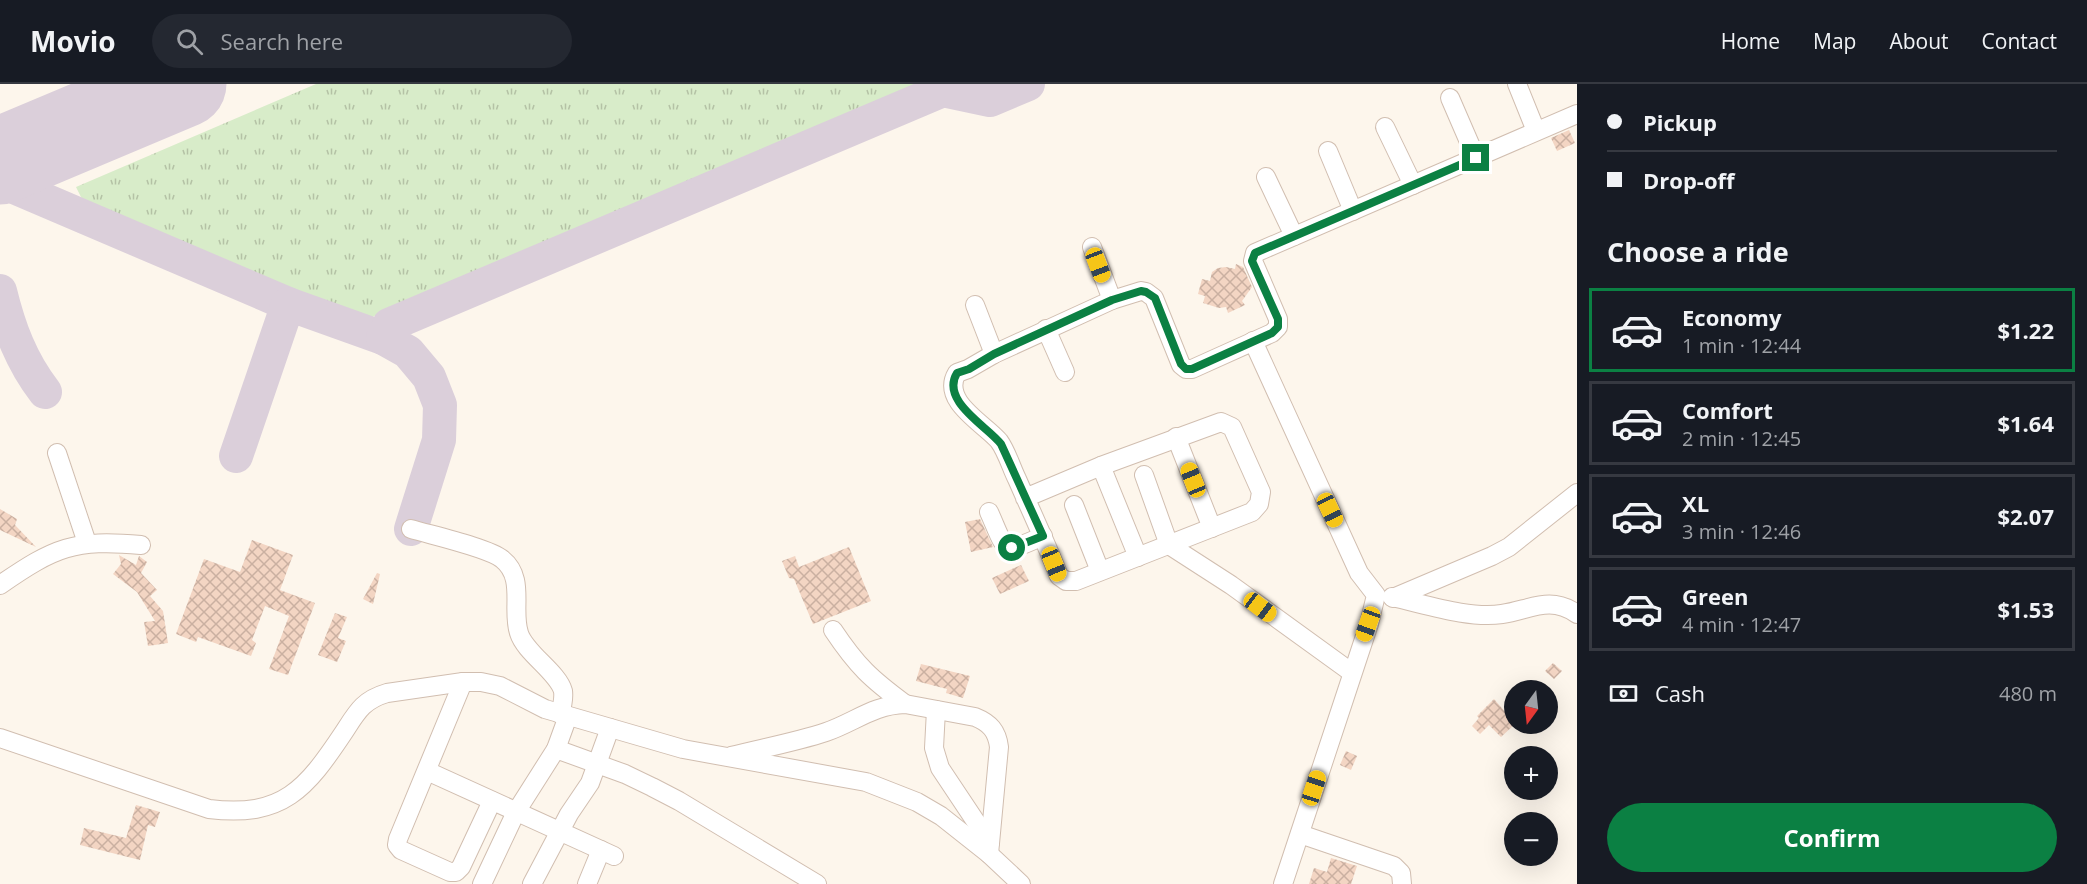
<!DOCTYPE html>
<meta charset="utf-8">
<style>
body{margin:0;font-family:"Open Sans",sans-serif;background:#242831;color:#f1f3f6;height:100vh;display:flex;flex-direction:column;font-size:22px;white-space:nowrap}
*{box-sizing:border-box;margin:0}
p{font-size:20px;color:#9ea1a6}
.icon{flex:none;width:33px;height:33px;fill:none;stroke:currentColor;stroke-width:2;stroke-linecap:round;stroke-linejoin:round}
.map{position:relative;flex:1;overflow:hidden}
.side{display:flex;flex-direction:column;background:#171b24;width:510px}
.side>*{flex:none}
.top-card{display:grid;align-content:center;height:132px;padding:0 30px;background:#171b24}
.needle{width:39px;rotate:195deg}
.buttons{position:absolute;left:1504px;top:596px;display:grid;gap:12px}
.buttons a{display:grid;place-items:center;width:54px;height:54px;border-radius:50%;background:#171b24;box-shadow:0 6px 24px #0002;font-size:30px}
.end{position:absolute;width:27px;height:27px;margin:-14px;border:8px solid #0b8043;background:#fff;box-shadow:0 0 0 3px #fff}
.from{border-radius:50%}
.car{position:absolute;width:18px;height:36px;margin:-18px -9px;border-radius:8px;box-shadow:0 0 4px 2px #0007;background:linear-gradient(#f5c518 24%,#345 0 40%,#f5c518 0 76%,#345 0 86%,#f5c518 0)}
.top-card b{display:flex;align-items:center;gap:21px;height:57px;font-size:22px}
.top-card b+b{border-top:2px solid #363941}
.top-card i{width:15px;height:15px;background:#f1f3f6}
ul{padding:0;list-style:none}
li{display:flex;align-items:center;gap:18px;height:84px;margin:0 12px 9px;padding:0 18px;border:3px solid #363941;border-radius:0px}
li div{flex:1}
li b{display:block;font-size:22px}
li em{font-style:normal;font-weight:700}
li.on{border-color:#0b8043}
li>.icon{width:54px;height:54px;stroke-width:1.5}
h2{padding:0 30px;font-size:27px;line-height:72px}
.pay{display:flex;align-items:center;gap:15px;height:66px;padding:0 30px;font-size:22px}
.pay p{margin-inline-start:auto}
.action{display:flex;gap:12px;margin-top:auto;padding:12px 30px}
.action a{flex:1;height:69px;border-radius:36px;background:#0b8043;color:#fff;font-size:24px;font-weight:700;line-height:69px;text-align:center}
header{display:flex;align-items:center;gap:36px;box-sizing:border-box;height:84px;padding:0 30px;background:#171b24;border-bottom:2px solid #363941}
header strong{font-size:28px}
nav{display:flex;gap:33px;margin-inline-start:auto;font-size:21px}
.search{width:420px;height:54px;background:#242831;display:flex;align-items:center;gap:15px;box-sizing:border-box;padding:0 21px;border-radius:33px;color:#9ea1a6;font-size:22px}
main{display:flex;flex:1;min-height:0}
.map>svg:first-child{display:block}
.grass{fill:url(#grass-tufts)}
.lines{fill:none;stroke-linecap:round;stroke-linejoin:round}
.taxiway{stroke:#dbcfda;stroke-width:34}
.runway{stroke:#dbcfda;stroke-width:87}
.building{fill:url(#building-cross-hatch)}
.minor-casing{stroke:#d1beb0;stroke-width:20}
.minor{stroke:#fff;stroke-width:18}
.route{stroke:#0b8043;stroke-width:8}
</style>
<header>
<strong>Movio</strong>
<div class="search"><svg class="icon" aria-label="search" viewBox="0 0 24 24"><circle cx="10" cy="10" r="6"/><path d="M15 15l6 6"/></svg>Search here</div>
<nav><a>Home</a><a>Map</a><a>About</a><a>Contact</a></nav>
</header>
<main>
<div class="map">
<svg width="1577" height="800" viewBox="0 0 1577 800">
<defs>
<pattern id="grass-tufts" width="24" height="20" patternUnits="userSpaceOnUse" patternTransform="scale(1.5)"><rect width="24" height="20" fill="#d8ecc9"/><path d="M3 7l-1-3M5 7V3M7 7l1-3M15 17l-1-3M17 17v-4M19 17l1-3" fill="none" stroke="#b4c2a5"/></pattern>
<pattern id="building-cross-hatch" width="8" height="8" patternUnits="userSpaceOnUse" patternTransform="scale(1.5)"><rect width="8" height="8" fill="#f3d5c3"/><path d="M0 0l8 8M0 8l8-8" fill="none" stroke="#cab0a1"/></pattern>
</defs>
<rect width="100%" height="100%" fill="#fdf6ec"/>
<path class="grass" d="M316 0H938L798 60 552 161 448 208 381 228 371 234H365L95 124 82 115 76 103Z"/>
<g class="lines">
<g class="taxiway">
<path d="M0 97 288 220"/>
<path d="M0 207C9 244 21 277 45 308"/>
<path d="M236 372 288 220 383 254"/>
<path d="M411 445 439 356 440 321 429 293 408 268 383 254 389 241 943 6 990 16 1028 0"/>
</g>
<path class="runway" d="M0 77 183 0"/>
</g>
<g class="building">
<path d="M1569 46 1575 59 1557 67 1551 54Z"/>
<path d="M1236 180 1243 183 1252 203 1242 217 1245 221 1228 229 1226 223 1219 224 1203 219 1205 212 1198 210 1202 195 1210 197 1212 188 1218 184 1226 183 1235 185Z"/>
<path d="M0 425 17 435 15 441 36 463 0 446Z"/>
<path d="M980 435 993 463 971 468 965 438Z"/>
<path d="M252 456 293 471 280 506 315 519 288 591 269 585 289 532 265 522 252 556 256 559 251 572 198 553 196 558 176 550 204 475 240 488Z"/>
<path d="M849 463 871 517 813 540 794 495 789 494 782 477 795 472 799 483Z"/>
<path d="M119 471 136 481 139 472 147 478 141 489 157 506 150 512 163 527 168 559 148 562 144 538 155 537 137 508 113 490 121 480Z"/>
<path d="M1021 481 1029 497 1000 510 992 494Z"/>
<path d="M377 489 380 490 373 520 363 515Z"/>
<path d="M335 529 347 533 338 554 346 557 337 578 318 571Z"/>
<path d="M1553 579 1562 587 1554 595 1545 587Z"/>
<path d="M921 580 970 592 963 614 946 609 947 605 916 597Z"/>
<path d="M1494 615 1507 630 1515 623V640L1501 653 1489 641 1480 650 1472 642 1479 634 1477 632Z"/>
<path d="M1346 667 1357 672 1351 686 1340 681Z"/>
<path d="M136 721 160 728 155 743 148 741 140 776 80 761 84 744 126 754Z"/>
<path d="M1331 774 1357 782 1351 800H1309L1314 784 1327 788Z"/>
</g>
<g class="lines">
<defs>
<g id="minor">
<path d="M1517 0 1536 47"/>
<path d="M1450 14 1476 74"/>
<path d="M1385 43 1413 101"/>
<path d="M1328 67 1353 127"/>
<path d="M1266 93 1294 152"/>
<path d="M1092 163 1112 216"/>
<path d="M975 221 994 270"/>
<path d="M1046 245 1065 288"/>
<path d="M1253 257 1359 489 1376 511 1369 540 1283 800"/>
<path d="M1176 353 1212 444"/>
<path d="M57 369 87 459"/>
<path d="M1101 382 1138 473"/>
<path d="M1144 391 1169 461 1231 501 1351 588"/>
<path d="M1025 414 1101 382 1221 338 1232 343 1261 408 1259 420 1252 428 1076 497H1066L1059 492C1046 459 1031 427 1017 395 1011 383 1007 368 999 357 985 340 940 317 957 289L968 285 994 270 1112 216 1141 207 1146 208 1154 214 1181 281 1186 285H1192L1272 249 1278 243V235L1253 177 1255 169 1577 30"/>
<path d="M1074 421 1100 487"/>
<path d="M989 428C1007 468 1001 471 1043 452"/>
<path d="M411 445C431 451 489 464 502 475 526 494 511 525 519 549 525 569 558 588 563 607 564 614 562 623 560 630"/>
<path d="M0 501C55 463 74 455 141 461"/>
<path d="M1392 513C1425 520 1468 535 1502 530 1530 526 1550 511 1577 530"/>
<path d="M1393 514 1492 472 1509 463 1577 409"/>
<path d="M833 546C857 582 871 595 905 620"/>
<path d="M463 598 398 755 397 761 401 766 450 788H456L461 783 492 717"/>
<path d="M936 626 934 664 940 684 990 759"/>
<path d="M0 654 209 725C283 734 306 705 344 648 357 628 363 616 387 609L463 598H481L500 602 545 625 683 665 866 698 917 718 941 732 989 770 1021 800"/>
<path d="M556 665 625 690 652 703 679 717 817 800"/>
<path d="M731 672C763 664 796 658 826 648 855 638 873 621 905 620L975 633C990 639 997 647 999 663L989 770"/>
<path d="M427 687 614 772"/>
<path d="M1300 750 1394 782 1401 789 1402 800"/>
<path d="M482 800 516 728 556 665 568 632"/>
<path d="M532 800 569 730 590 699 610 644"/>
<path d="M587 800 601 766"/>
</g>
</defs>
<use href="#minor" class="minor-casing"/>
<use href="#minor" class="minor"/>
</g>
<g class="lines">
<path class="route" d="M1012 464 1043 452 1001 360C987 342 940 317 957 289L969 285 994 270 1112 216 1141 207 1146 208 1155 214 1181 280 1186 285H1192L1272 249 1278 243V235L1252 177 1255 169 1476 74"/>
</g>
</svg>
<div class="buttons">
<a><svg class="needle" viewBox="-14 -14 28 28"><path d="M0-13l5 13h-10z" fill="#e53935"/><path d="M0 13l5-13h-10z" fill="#9ea1a6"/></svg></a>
<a>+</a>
<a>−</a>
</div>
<i class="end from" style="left:1012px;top:464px"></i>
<i class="end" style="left:1476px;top:74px"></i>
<i class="car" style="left:1098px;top:181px;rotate:159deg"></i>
<i class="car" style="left:1193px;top:396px;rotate:338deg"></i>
<i class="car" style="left:1330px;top:426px;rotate:155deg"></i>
<i class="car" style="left:1054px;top:480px;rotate:158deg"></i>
<i class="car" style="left:1260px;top:523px;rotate:127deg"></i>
<i class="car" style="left:1368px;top:540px;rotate:200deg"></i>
<i class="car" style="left:1314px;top:704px;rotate:18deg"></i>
</div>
<section class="side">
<div class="top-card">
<b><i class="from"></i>Pickup</b>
<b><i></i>Drop-off</b>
</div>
<h2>Choose a ride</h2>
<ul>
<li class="on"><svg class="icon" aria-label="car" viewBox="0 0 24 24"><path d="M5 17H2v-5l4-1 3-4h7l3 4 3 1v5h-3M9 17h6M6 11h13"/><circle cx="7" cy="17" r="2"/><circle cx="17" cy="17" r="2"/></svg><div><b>Economy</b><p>1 min · 12:44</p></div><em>$1.22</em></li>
<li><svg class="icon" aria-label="car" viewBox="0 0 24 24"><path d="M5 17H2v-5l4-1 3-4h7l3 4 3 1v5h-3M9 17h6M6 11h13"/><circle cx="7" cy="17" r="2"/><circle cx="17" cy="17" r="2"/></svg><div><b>Comfort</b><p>2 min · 12:45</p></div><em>$1.64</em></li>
<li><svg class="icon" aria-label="car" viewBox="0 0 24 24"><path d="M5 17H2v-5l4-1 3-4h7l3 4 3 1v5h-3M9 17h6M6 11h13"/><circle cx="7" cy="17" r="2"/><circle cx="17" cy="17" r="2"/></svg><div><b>XL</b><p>3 min · 12:46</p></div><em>$2.07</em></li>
<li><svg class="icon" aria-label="car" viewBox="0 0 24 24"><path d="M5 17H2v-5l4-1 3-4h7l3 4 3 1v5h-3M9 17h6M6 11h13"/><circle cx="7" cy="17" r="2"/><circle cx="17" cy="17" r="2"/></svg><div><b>Green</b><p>4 min · 12:47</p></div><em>$1.53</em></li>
</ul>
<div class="pay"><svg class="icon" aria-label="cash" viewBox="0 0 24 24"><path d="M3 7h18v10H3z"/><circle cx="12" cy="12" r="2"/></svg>Cash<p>480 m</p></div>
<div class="action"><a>Confirm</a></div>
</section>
</main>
